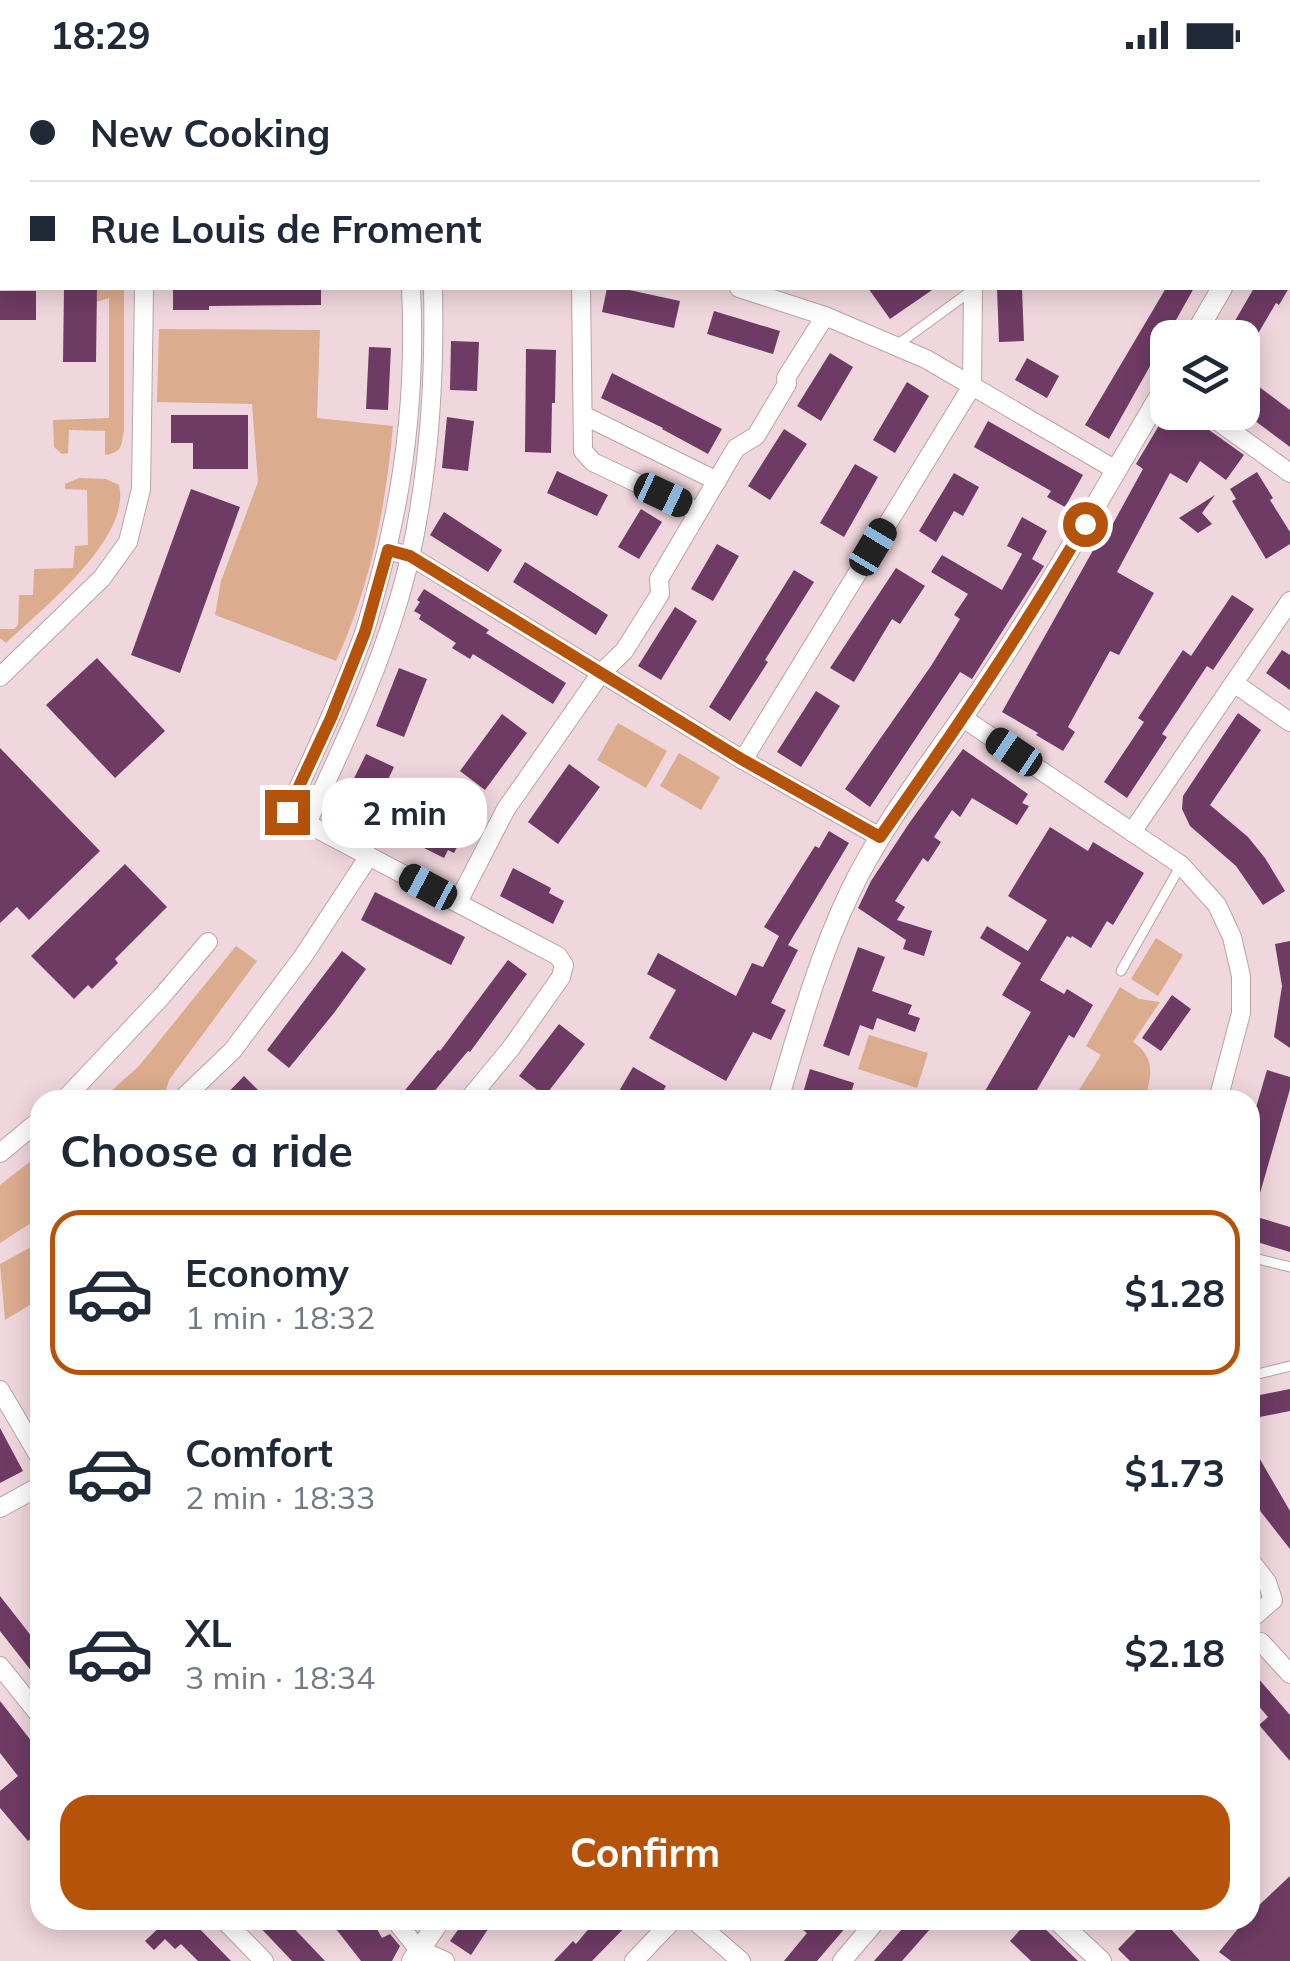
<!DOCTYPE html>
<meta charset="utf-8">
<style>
body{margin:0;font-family:Mulish,sans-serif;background:#f6f6f7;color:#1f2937;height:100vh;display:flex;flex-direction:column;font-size:38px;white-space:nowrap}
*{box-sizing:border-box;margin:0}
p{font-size:32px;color:#747a83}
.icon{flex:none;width:55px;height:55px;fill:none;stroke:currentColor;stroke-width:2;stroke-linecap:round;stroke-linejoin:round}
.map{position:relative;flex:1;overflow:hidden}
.side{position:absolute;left:30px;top:1020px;width:1230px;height:840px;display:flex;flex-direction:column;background:#fff;border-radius:30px;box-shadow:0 5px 25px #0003}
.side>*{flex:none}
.top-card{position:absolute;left:0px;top:0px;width:1290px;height:220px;box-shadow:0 5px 25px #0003;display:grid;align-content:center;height:220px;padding:0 30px;background:#fff}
.buttons{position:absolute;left:1150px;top:250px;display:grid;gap:20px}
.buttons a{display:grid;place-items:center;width:110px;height:110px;border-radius:20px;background:#fff;box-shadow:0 5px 25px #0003;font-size:50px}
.end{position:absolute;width:45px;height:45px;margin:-22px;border:12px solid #b45309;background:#fff;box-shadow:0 0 0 5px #fff}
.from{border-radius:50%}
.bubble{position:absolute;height:70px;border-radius:30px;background:#fff;box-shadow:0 5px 25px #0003;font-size:32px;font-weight:700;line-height:70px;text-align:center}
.car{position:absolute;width:30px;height:60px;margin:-30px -15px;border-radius:12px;box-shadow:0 0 8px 2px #0007;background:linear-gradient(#222 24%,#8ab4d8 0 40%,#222 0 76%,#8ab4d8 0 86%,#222 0)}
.top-card b{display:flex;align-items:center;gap:35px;height:95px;font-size:38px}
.top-card b+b{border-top:2px solid #e0e1e3}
.top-card i{width:25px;height:25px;background:#1f2937}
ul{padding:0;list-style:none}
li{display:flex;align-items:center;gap:30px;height:165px;margin:0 20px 15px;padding:0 10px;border:5px solid transparent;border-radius:30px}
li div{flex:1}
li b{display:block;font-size:38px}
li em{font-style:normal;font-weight:700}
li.selected{border-color:#b45309}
li>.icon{width:90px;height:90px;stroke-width:1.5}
h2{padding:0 30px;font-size:45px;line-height:120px}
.action{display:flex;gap:20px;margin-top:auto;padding:20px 30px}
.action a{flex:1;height:115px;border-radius:30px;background:#b45309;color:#fff;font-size:40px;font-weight:700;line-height:115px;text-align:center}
.status{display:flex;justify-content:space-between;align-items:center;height:70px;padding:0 50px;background:#fff;direction:ltr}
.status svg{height:28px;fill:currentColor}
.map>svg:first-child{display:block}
.green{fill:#dcac8e}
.building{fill:#6e3b64}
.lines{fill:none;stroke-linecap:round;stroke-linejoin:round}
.service-casing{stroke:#baa3a8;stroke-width:11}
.minor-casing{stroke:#baa3a8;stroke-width:20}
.tertiary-casing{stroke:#baa3a8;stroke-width:22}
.service{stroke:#fff;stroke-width:9}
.minor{stroke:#fff;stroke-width:18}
.tertiary{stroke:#fff;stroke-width:20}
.route{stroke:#b45309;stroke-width:12}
</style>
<div class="status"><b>18:29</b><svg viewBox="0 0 49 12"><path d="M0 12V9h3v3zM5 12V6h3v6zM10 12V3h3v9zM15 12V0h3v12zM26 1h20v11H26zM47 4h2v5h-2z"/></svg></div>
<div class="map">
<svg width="1290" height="1891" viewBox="0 0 1290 1891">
<rect width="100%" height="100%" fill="#f0d7dd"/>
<g class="green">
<path d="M97 218H124V360C121 376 123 382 105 385V361L69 360 68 383 62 384 54 377 53 350 109 348V228L96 232Z"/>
<path d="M159 259 320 260 317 348 393 356C386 436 370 518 336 591L215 545 221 511 258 412 252 334 157 332Z"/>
<path d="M79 408 106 409 119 415C132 468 41 540 6 573L0 568V559H14L18 555 19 525H33L34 499 73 498 75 476 88 475 87 420 65 419V414Z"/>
<path d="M618 653 667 681 646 718 597 690Z"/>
<path d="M679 683 720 707 701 740 660 716Z"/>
<path d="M1156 868 1183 885 1158 926 1131 909Z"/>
<path d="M236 876 257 891 169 1010 163 1030H101L139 996Z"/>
<path d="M1120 917 1139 929 1160 932 1133 972C1154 986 1153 1004 1145 1027L1141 1025 1138 1030H1089L1077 1023 1101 985 1086 976Z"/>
<path d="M869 965 928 983 917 1018 858 999Z"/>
<path d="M40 1084V1147L0 1173V1115Z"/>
<path d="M40 1172V1229L5 1250 0 1194Z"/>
</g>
<g class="building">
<path d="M64 218H97L96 292H63Z"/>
<path d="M173 218H321V235L209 236V240H173Z"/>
<path d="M607 218H620L680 231 674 258 602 242Z"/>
<path d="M868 218H935L890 249Z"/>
<path d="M997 218H1022L1024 271 999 272Z"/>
<path d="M1166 218H1194L1109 369 1085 355Z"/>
<path d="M1254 218H1289L1279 235 1276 233 1242 291V268H1225Z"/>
<rect x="0" y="221" width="36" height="29"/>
<path d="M714 241 780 261 773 284 707 264Z"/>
<path d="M451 271 479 272 477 321 450 320Z"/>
<path d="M369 277 391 278 388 340 366 339Z"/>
<path d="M526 279 556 280 555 333H552L551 383 525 382Z"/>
<path d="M830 283 853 297 821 351 797 336Z"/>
<path d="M1027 288 1059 306 1047 328 1015 310Z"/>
<path d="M612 303 722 359 708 384 662 359 663 358 601 328Z"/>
<path d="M1242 304 1290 340V377L1242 341Z"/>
<path d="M907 312 929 326 895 383 873 370Z"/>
<path d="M1167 342H1184L1244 385 1226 410 1200 391 1187 413 1170 403 1117 502 1154 523 1119 585 1110 581 1068 657 1075 662 1063 681 1036 665 1038 663 1002 642 1100 468 1104 470 1143 399 1136 394Z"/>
<path d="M171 345H248V399H193V373H171Z"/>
<path d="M447 347 474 351 468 401 442 398Z"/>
<path d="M988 351 1083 405 1065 437 1047 427 1051 421 974 377Z"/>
<path d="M784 359 807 374 770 430 748 416Z"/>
<path d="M855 394 878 407 844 467 820 453Z"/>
<path d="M557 401 608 425 597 446 547 423Z"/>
<path d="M1257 402 1273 428 1270 430 1290 462V474L1266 489 1232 431 1236 429 1230 419Z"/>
<path d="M954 403 979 417 963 446 954 441 936 472 919 461Z"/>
<path d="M191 419 240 437 180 603 131 585Z"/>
<path d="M1215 425 1202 443 1212 454 1198 463 1179 448Z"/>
<path d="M641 439 662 452 639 489 618 477Z"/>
<path d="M444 442 502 480 488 502 430 465Z"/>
<path d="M1022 447 1047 461 1032 489 1044 496 972 609 960 602 870 737 845 719 931 596 960 549 954 545 968 524 931 502 942 485 1002 520 1022 484 1026 486 1007 476Z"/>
<path d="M717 474 739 486 713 531 691 519Z"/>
<path d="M525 492 608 545 596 565 513 512Z"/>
<path d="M896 498 925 516 900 554 892 549 854 612 830 598Z"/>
<path d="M794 500 814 512 765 590 768 592 730 651 709 637Z"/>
<path d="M424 519 489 560 486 563 566 613 553 634 473 584 470 589 452 578 456 573 419 549 421 545 414 541 420 532 417 530Z"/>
<path d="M1232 525 1254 539 1213 600 1207 596 1162 664 1167 667 1127 728 1104 712 1144 652 1138 648 1183 580 1191 586Z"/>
<path d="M675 537 697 551 661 610 638 596Z"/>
<path d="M1282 580 1290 585V620L1266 603Z"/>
<path d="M97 588 165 661 115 708 46 635Z"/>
<path d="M399 598 427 609 404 667 376 656Z"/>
<path d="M816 621 840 636 801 697 777 682Z"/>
<path d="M1238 643 1261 660 1210 735 1248 767 1265 788 1285 821 1263 835 1236 796 1190 756 1182 739 1183 726Z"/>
<path d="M502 644 527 663 485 720 460 701Z"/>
<path d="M0 678 100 781 29 850 17 837 0 853Z"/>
<path d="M963 679 1028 724 1022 733 1029 736 1017 755 972 728 960 747 952 740 934 767 941 772 928 792 923 788 895 831 905 837 897 850 932 861 924 886 903 879 906 870 858 838 871 811 910 752Z"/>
<path d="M366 684 394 697 367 754 338 741Z"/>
<path d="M569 694 600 717 558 774 528 752Z"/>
<path d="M453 730 475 741 454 783 448 780 444 788 424 778 440 746 445 748Z"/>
<path d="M1050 757 1088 781 1093 772 1144 803 1113 855 1107 851 1091 878 1072 866 1071 868 1067 866 1040 910 1064 924 1067 919 1093 935 1074 968 1069 965 1031 1030H1000L985 1021 1031 942 1002 925 1021 893 980 868 987 856 1028 881 1047 850 1008 826Z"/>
<path d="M829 761 849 773 788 875 798 880 771 933 786 940 771 970 753 962 726 1011 649 968 676 920 647 904 658 883 736 926 752 893 763 897 779 866 764 857 815 776 819 778Z"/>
<path d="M125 794 167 837 115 889 118 893 92 919 88 915 74 929 31 886Z"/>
<path d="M513 798 551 818 549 823 564 831 553 854 500 826Z"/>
<path d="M375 822 465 867 451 895 361 850Z"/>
<path d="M1290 871V978L1274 967 1282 916 1275 874Z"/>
<path d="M858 877 885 887 872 921 912 935 908 944 920 948 915 962 877 948 873 960 860 955 849 986 823 976Z"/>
<path d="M342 881 366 899 334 943 289 998 267 980Z"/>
<path d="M508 890 527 904 470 982 468 981 427 1030H397L438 980 440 981Z"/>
<path d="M1172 925 1191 939 1161 981 1142 968Z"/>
<path d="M559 954 585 974 545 1026 519 1006Z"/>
<path d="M633 997 666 1016 658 1030H614Z"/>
<path d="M810 999 854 1013 849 1030 819 1021 816 1030H801Z"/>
<path d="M1267 1000 1290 1007V1019L1254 1144H1250V1058Z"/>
<path d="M244 1006 268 1030H221Z"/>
<path d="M1250 1145 1290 1157V1182L1250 1170Z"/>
<path d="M1290 1319V1341L1250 1349V1327Z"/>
<path d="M0 1358 23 1401 0 1413Z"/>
<path d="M1250 1372 1290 1441V1479L1250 1428Z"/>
<path d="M0 1526 32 1567 40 1561V1612L0 1561Z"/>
<path d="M1250 1599 1290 1645V1691L1259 1655 1268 1647 1250 1626Z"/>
<path d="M0 1631 40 1682V1760L28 1771 0 1738V1721L18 1706 0 1683Z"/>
<path d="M1290 1806V1891H1231L1219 1882 1245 1850H1250V1832L1256 1838Z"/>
<path d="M167 1850H191L231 1891H198L181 1874 175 1879 165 1869 154 1880 145 1871Z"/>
<path d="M253 1850H286L325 1891H292Z"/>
<path d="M329 1850H372L382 1868 390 1864 400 1876 392 1891H361Z"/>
<path d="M465 1850H494L471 1885 450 1871Z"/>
<path d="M596 1850H632L592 1891H554L573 1871 576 1874Z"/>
<path d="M812 1850H852L817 1891H784L807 1863 803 1860Z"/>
<path d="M910 1850H938L902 1891H874Z"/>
<path d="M1029 1850H1036L1078 1891H1031L1010 1871Z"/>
<path d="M1146 1850H1177L1170 1858 1200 1891H1130L1118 1879Z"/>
</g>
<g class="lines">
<defs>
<g id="service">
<path d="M1177 2V0"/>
<path d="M897 275 971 221"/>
<path d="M1121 901 1181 795"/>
<path d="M1250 1187 1290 1197"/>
<path d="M1250 1306 1290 1296"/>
</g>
<g id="minor">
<path d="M143 0V2"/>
<path d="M973 2V0"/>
<path d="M411 218C416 318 405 417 378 514 373 531 369 549 363 566 341 626 314 684 287 743L558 886 564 895 561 907 511 978 468 1030"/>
<path d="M581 218 583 381 593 392 698 442"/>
<path d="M739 218 825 246 926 289 1116 400"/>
<path d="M1205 342 1290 403"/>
<path d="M583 345 717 411"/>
<path d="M387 480 410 486 743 690 880 767"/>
<path d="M0 607 102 508 128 472 141 419 144 218"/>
<path d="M1234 613 1290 652"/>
<path d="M963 648 1181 795 1217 835 1232 867 1241 906V943L1218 1030"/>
<path d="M743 690 972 316 973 218"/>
<path d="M307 753C348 666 390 577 411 483 430 395 435 307 433 218"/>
<path d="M1132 762 1290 531"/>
<path d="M458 832 506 739 601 603 624 581 660 524 659 509 736 378 756 366 787 314 786 308 825 246"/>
<path d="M64 1030 162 926 208 872"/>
<path d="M186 1030 183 1028 233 980 302 888 369 786"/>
<path d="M0 1083 40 1050"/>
<path d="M0 1320 40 1388"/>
<path d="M0 1438 40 1416"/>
<path d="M1250 1490 1267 1512 1273 1530 1250 1550"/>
<path d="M1261 1572 1290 1604"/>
<path d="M0 1596 40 1646"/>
<path d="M224 1850 264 1891"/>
<path d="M395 1850 418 1879 445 1891"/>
<path d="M694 1850 741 1891"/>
<path d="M634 1891 673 1850"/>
<path d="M842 1891 877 1850"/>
</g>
<g id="tertiary">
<path d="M1288 105 1290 101"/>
<path d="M1193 268 1222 218"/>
<path d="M778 1030C799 959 818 889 850 822 886 746 945 676 991 605 1054 510 1110 410 1168 312"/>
<path d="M1057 1850 1101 1891"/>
<path d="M412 1891 440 1850"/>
</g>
</defs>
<use href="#service" class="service-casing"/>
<use href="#minor" class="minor-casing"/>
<use href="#tertiary" class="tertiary-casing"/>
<use href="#service" class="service"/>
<use href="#minor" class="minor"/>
<use href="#tertiary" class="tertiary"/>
</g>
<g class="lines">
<path class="route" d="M287 742 331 648 365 562 388 480 410 486 743 690 880 767C952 665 1022 562 1085 454"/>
</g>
</svg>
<div class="buttons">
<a><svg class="icon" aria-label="layers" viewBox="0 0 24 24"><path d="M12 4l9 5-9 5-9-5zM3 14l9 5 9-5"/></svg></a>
</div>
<i class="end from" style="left:1085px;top:454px"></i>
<i class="end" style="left:287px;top:742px"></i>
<div class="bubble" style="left:322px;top:708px;width:165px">2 min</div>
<i class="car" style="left:663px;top:425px;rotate:115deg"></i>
<i class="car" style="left:873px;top:477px;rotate:31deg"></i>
<i class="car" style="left:1014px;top:682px;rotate:304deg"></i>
<i class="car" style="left:428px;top:817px;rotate:298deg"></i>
<div class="top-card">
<b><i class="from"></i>New Cooking</b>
<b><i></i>Rue Louis de Froment</b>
</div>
<section class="side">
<h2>Choose a ride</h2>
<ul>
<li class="selected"><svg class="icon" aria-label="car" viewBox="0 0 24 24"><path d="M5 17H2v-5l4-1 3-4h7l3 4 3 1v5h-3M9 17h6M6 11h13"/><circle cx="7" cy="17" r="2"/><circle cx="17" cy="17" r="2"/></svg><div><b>Economy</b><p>1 min · 18:32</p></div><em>$1.28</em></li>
<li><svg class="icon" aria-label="car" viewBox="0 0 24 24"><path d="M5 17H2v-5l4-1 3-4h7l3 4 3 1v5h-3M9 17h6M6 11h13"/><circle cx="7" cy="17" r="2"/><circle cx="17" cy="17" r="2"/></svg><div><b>Comfort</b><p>2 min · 18:33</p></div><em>$1.73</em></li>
<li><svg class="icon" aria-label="car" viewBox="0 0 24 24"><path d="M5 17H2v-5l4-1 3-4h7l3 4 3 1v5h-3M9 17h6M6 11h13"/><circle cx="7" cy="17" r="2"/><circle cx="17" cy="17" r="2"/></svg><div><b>XL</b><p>3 min · 18:34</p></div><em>$2.18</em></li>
</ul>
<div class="action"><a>Confirm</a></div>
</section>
</div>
